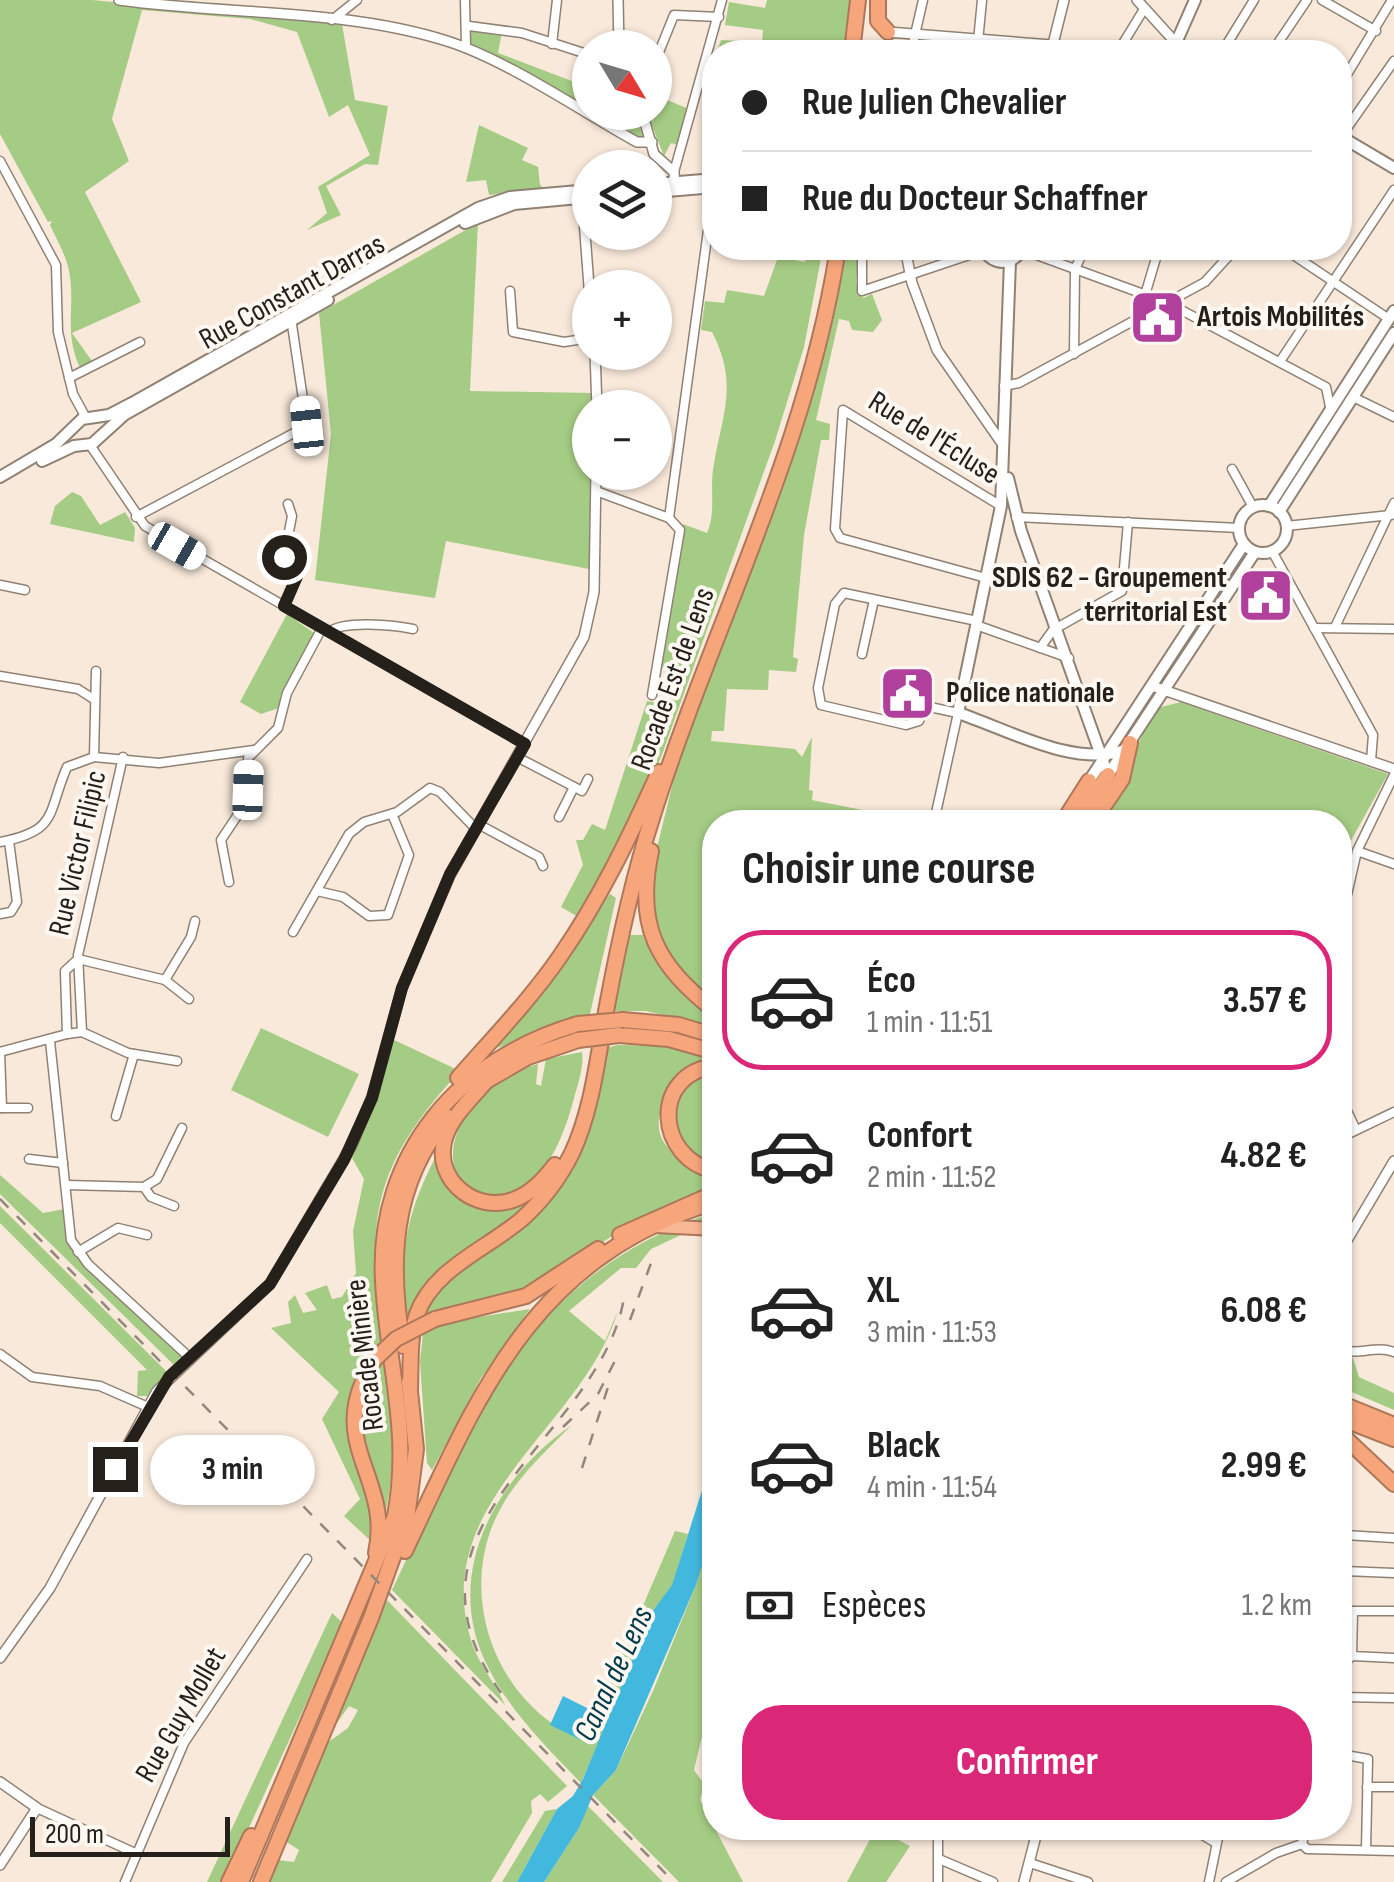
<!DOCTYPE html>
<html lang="fr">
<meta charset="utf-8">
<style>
body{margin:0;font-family:"Sofia Sans Condensed",sans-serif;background:#f6f6f6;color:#222;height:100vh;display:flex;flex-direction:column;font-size:38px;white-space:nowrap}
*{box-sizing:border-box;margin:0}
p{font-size:32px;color:#767676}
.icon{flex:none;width:55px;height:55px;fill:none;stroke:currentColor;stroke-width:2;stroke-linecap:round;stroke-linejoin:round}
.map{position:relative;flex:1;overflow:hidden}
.sheet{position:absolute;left:702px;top:810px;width:650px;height:1030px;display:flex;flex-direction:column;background:#fff;border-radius:40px;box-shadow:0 2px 8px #0004}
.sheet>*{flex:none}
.guide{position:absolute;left:702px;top:40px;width:650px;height:220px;border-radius:40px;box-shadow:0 2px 8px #0004;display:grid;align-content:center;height:220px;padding:0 40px;background:#fff}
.needle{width:65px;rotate:128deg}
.buttons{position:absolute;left:572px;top:30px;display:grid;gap:20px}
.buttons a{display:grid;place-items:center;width:100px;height:100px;border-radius:50%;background:#fff;box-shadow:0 2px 8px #0004;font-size:50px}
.scale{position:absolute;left:30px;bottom:25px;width:200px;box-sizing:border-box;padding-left:10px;border:5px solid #25201a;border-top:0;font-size:28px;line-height:35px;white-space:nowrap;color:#25201a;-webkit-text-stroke:8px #fef8f2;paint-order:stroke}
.end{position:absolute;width:45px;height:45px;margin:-22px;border:12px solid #25201a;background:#fff;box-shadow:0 0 0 5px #fff}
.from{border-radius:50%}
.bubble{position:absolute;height:70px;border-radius:35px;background:#fff;box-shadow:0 2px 8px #0004;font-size:32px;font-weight:700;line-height:70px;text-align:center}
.car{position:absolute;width:30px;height:60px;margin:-30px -15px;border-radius:12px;box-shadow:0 0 8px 2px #0007;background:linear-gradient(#fff 24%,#345 0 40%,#fff 0 76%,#345 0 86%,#fff 0)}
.guide b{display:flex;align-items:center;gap:35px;height:95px;font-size:38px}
.guide b+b{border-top:2px solid #e0e0e0}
.guide i{width:25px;height:25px;background:#222}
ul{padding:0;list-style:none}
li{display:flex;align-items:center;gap:30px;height:140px;margin:0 20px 15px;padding:0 20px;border:5px solid transparent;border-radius:40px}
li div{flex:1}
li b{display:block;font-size:38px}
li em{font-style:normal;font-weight:700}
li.on{border-color:#db2777}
li>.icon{width:90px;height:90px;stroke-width:1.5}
h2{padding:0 40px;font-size:45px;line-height:120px}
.pay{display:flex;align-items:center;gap:25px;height:110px;padding:0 40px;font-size:38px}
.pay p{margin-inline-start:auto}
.button{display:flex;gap:20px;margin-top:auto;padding:20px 40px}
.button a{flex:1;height:115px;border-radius:40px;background:#db2777;color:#fff;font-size:40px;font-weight:700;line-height:115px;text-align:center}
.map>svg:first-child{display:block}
.green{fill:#a5cc84}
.water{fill:#43b8de}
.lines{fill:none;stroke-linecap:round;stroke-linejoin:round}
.minor-casing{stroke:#8f8274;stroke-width:11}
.tertiary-casing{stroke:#8f8274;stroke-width:12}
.secondary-casing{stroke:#8f8274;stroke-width:14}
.trunk-casing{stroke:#ae775a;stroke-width:16}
.motorway-casing{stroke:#ae775a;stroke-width:18}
.minor{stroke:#fff;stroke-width:8}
.tertiary{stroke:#fff;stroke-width:9}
.secondary{stroke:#fff;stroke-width:10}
.trunk{stroke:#f8b896;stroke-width:12}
.motorway{stroke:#f7a67c;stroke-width:14}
.rail{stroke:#91877d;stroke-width:2.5;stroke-dasharray:12 12;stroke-linecap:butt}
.motorway-bridge-casing{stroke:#ae775a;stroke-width:18;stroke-linecap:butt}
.motorway-bridge{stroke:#f7a67c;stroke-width:14}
.route{stroke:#25201a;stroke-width:12}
.labels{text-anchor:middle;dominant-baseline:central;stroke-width:8;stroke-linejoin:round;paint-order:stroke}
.street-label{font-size:30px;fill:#25201a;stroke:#fef8f2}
.poi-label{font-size:30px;font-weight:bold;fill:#25201a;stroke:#fef8f2;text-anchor:start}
.water-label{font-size:32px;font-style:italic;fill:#053b4b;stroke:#fef8f2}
</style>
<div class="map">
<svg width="1394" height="1882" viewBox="0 0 1394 1882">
<rect width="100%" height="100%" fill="#f8e9da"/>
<g class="green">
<path d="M0 0H92L342 24 355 100 388 106 378 165 365 164 326 186 341 215 307 230 327 213 318 187 370 155 348 105 329 117 297 32 250 19 142 10 112 119 129 161 85 192 141 302 72 333 92 361 80 368C63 330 76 307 69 271 66 255 57 240 50 225L52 221 48 222 0 134Z"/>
<path d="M767 0H853L847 52H717L721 40 762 42 763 30 725 25 729 2 765 8Z"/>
<path d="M471 28 502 32 498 53 590 88V112L635 113 643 137 636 140 471 45Z"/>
<path d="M655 95 689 109 678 145 671 143 664 156 647 113 655 112Z"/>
<path d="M479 125 528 148 522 160 538 167 540 185 545 189 489 195 486 180 466 182Z"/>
<path d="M478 223 470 391 592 393 589 569 446 541 435 598 315 580 331 434 319 313Z"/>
<path d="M810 248H823L804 347 775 441 660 760 582 919 561 907 583 865 576 840H583L592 824 605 830 647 701 668 705 680 672 659 667 683 524 707 533C716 512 710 492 713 470 721 416 740 386 712 332L701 330 705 301 724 303 727 290 764 296 778 257 805 262Z"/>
<path d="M844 248H859L856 283 863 298 872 294 882 320 873 332 852 330 849 321 839 319 816 420 830 424 829 440H821L804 535 793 657 798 659 796 672 769 670 768 690 727 689 724 731H712L711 741 795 749 802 757 812 737 809 790 813 791 812 800 923 822H715V1006L672 968 652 930 654 860 676 770 816 380Z"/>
<path d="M72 492 81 496 100 525 125 512 135 528 134 542 50 524 55 506Z"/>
<path d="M287 614 314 633 281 694 279 708 261 714 240 702Z"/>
<path d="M1181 702 1388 774 1349 844 1340 885V822H1097L1157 708Z"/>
<path d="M610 894 616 898 590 1014 564 1020 498 1048 504 1033Z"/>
<path d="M626 935H643C661 982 682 989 715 1016V1027L646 1011H613Z"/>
<path d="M261 1028 359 1074 328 1137 231 1090Z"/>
<path d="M392 1039 460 1071C374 1164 363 1219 385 1342 311 1445 378 1445 373 1543L344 1516 360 1499 322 1419 339 1392 271 1328 291 1323 288 1302 295 1295 303 1313 317 1310 305 1293 327 1285 332 1299 342 1297 356 1273 353 1231 364 1179 352 1158 371 1115Z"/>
<path d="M618 1045 671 1046 715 1058C684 1070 634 1118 673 1153 683 1163 702 1168 715 1174V1189L632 1223 528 1291 420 1319 443 1282 550 1195 606 1048Z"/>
<path d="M582 1052C584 1067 578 1084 574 1098 561 1149 527 1228 462 1185 430 1136 489 1075 538 1064L536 1084 541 1086 546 1059Z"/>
<path d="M715 1072V1166C678 1154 673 1138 674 1101L694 1079Z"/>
<path d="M437 1154 473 1205 511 1209 533 1198 518 1214 471 1247 408 1319C396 1256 408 1210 437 1154Z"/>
<path d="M0 1175 43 1213 64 1209 67 1237 76 1255 182 1356 174 1365 0 1194Z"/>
<path d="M0 1206 167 1372 149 1396H137L138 1371 147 1370 0 1223Z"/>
<path d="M715 1212V1219L651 1249 636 1268H621L569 1311 605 1341 618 1311C583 1427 431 1499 470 1637 477 1663 495 1682 505 1705L392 1590C472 1422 522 1275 715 1212Z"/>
<path d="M530 1309 481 1378 432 1470 427 1463 420 1362 423 1333 453 1321Z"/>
<path d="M1340 1353 1353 1358 1359 1377 1394 1393V1410L1340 1387Z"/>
<path d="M385 1357C394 1412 397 1477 381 1531 367 1474 338 1406 385 1357Z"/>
<path d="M572 1425C547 1450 520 1474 502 1506 453 1591 495 1706 585 1741L675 1531 688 1534 672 1586 652 1612 635 1661 581 1783C546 1747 507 1708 486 1663 442 1572 497 1476 572 1425Z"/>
<path d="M715 1525V1708L709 1707 694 1770 704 1784 700 1800 743 1882H679L593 1795 616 1770 653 1691 696 1585Z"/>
<path d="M387 1600 567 1786 548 1802 540 1794 531 1801 532 1813 491 1882H269L278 1860 294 1862 299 1850 285 1841 327 1743 348 1728 358 1710 349 1706 334 1727Z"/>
<path d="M332 1613 343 1623 224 1882H207Z"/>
<path d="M587 1805 663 1882H544L579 1828Z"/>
<path d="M557 1809 517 1882H502L545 1811Z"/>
<path d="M876 1828 910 1846 886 1882H847Z"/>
</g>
<g class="water">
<path d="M715 1415V1525L696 1585 616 1770 593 1795 579 1828 544 1882H517L557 1809 573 1796 583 1779 652 1612 672 1585 704 1484Z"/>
<path d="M563 1696 593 1711 581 1740 550 1725Z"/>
</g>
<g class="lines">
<defs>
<g id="minor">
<path d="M465 0 466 48"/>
<path d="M1322 0 1376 31"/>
<path d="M332 20 357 0"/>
<path d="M469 26 522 33 590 55"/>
<path d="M552 44 557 0"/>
<path d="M1052 45 1119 50"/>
<path d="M1119 50 1144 9"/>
<path d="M911 52 923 0"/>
<path d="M977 52 982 0"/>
<path d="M1222 52 1254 0"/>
<path d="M1272 52 1307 0"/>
<path d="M655 62 674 15 719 17"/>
<path d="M1340 86 1392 0"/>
<path d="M1340 138 1394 61"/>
<path d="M0 161 56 265 58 332 73 394 86 418"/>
<path d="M674 172 722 0"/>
<path d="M862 248V291L984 250"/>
<path d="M1283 248 1389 319"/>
<path d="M1023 250 1168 303 1326 387 1330 407"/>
<path d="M510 291 513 332 564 342 590 338"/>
<path d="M1148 314 1145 295 1159 248"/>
<path d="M1074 354 1075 269 1085 248"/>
<path d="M1281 360 1394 190"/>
<path d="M69 378 140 342"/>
<path d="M1004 386 1019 383 1205 282 1236 248"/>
<path d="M1353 397 1394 417"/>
<path d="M90 445 145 526 525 744"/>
<path d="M1232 469 1253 507"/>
<path d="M596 491 669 518 680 530 652 695"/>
<path d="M136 517 307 426 291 318"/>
<path d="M1016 517 1239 528"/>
<path d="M669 518 714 186"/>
<path d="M1286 526 1391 515"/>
<path d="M1272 551 1373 735 1371 761"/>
<path d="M986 578 840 538 835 529 843 410 1001 506"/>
<path d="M0 585 25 590"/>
<path d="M284 606 298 575 284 557 292 516 288 504"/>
<path d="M976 625 1069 658"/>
<path d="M1336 625 1394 503"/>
<path d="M1314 628 1394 629"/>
<path d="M329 632C344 620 393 625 413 629"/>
<path d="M1040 648 1053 630 1122 591 1128 522"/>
<path d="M862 654 874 600"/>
<path d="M0 676 78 689 95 700"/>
<path d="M94 757 96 671"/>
<path d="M517 757 582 791 588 779"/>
<path d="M559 817 574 787"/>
<path d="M934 822 958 713 925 706 919 721 906 725 821 705 818 688 835 604 844 593 977 621"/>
<path d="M478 824 539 857 543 866"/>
<path d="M0 842C59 831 47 813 67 767L94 757 159 763 254 750"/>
<path d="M1357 851 1394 864"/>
<path d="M229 882 221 840 247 801 248 758 278 728 287 693 322 628"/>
<path d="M317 891 343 897 369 916 388 915 409 855 392 814"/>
<path d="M0 914 11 912 17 902 9 841"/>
<path d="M1340 925 1357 851 1394 775"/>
<path d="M293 932 349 834 364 822 397 812 430 788 440 792 476 829"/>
<path d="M78 959 65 971 67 1034 82 1032 78 955 123 757"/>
<path d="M78 959 165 980 189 999"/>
<path d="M165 980 191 937 195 921"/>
<path d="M82 1032 128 1053 177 1061"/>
<path d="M50 1041 71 1240 88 1264 189 1357"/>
<path d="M1340 1096 1356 1130"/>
<path d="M0 1108H28"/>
<path d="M2 1108 0 1052 67 1034"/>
<path d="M116 1116 134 1054"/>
<path d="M1340 1138 1394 1112"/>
<path d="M29 1159 63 1163"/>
<path d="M66 1185 144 1187 151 1197 174 1206"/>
<path d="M144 1187 157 1179 182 1128"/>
<path d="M78 1252 118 1228 147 1235"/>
<path d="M1340 1349C1360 1356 1374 1345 1394 1352"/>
<path d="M0 1354 32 1377 100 1386 148 1407"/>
<path d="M1345 1535 1394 1538"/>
<path d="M1344 1571 1394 1573"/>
<path d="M1344 1601 1345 1535"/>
<path d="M1353 1611 1352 1656 1394 1658"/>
<path d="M1353 1611H1394"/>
<path d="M1340 1686V1667L1352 1656"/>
<path d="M1340 1697 1394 1698"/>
<path d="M1340 1754 1368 1759 1366 1850"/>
<path d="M1367 1787H1394"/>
<path d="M37 1808 137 1854"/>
<path d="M938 1828V1882"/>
<path d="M1191 1828 1216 1843"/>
<path d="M1306 1828 1302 1844 1307 1849 1394 1851"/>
<path d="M939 1859 993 1882"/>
<path d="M1030 1863 1088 1882"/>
<path d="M125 1882 184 1743 307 1559"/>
<path d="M1209 1882 1220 1828"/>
<path d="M1226 1882 1276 1853 1302 1844"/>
</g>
<g id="tertiary">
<path d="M119 0C227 15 342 8 447 41 507 60 581 111 637 142H652"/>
<path d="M618 0 619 48"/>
<path d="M1137 0 1176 43"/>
<path d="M888 32 1052 45"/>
<path d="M1051 52 1064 0"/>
<path d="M642 112 654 154 674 172 675 189"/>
<path d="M582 193 590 300"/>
<path d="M905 248 912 283 937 350 1001 442"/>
<path d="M595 352 597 408"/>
<path d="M1152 686 1394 769"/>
<path d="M1340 1252 1394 1161"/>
<path d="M0 1658 50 1588 157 1391 270 1284 352 1145 372 1097 402 988 450 875 584 637 594 592 596 472"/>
<path d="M0 1782 37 1808 0 1865"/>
<path d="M1024 1882 1038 1828"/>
</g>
<g id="secondary">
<path d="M1176 43 1193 52"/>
<path d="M1172 52 1195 0"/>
<path d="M1340 136 1394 168"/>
<path d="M655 184 715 179"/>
<path d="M655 192 715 187"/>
<path d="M465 223 514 204 590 197"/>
<path d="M983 248C993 267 1013 266 1023 248"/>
<path d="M1010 261 1001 506 958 713C1007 729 1074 768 1125 750"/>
<path d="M42 461 74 446 92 444 124 415 328 300"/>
<path d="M0 477 56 444 82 419 109 415 132 403 478 208 510 197 590 190"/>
<path d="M1008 478 1021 531 1108 775"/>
<circle cx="1263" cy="529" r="24"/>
<path d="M1269 506 1394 311"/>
<path d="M1279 512 1394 333"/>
<path d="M1108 775 1255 552"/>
<path d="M1089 781 1244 544"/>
</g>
<path id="trunk" d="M655 1226 715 1229"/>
<g id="motorway">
<path d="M878 0V21L888 32"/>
<path d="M852 52 858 0"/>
<path d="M1063 822 1089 781"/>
<path d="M1077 822 1108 775"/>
<path d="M1093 822 1122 779 1130 743"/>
<path d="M651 851C635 927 657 965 715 1011"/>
<path d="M623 1020 679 1025 715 1036"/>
<path d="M619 1035 669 1039 715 1052"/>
<path d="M715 1066C650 1074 656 1159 715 1171"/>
<path d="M458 1078C493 1038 531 999 561 955 601 897 630 836 659 772"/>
<path d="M489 1078C473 1097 449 1118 444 1142 435 1182 477 1213 513 1200 531 1194 544 1179 555 1165"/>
<path d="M481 1084 528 1057 578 1040"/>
<path d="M620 1235 715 1193"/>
<path d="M435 1319 526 1296 598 1249"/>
<path d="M403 1346C389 1264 391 1184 448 1117"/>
<path d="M375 1359C321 1443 393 1475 376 1553"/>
<path d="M410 1389C411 1365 409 1337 417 1314 434 1268 487 1249 522 1219 542 1201 560 1177 572 1153 593 1108 598 1054 607 1006 619 941 633 877 653 815 713 625 808 446 838 248"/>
<path d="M1340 1403 1394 1425"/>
<path d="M1340 1418 1394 1439"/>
<path d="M1340 1433 1394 1484"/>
<path d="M405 1551C479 1394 532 1257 715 1202"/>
<path d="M229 1882 251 1836"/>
<path d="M241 1882 395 1516C411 1431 387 1364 383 1281 376 1153 460 1058 578 1024"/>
<path d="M261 1882 371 1618 407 1518 416 1449 409 1382"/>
</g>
</defs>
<use href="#minor" class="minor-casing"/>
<use href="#tertiary" class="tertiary-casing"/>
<use href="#secondary" class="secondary-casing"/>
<use href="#trunk" class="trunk-casing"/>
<use href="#motorway" class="motorway-casing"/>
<use href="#minor" class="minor"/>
<use href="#tertiary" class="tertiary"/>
<use href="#secondary" class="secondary"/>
<use href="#trunk" class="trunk"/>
<use href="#motorway" class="motorway"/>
<g class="rail">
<path d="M0 1199 674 1882"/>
<path d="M630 1320 654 1255"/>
<path d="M563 1427 598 1394 619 1353"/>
<path d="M582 1468 608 1387"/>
<path d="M501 1693C380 1521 600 1440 624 1298"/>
</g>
<defs>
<g id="motorway-bridge">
<path d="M578 1024 623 1020"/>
<path d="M578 1040 619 1035"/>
<path d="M375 1359 396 1339 435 1319"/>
</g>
</defs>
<use href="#motorway-bridge" class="motorway-bridge-casing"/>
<use href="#motorway-bridge" class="motorway-bridge"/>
</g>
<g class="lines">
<path class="route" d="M115 1469 169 1377 270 1284 344 1160 372 1098 402 988 450 874 525 744 284 606 298 574 284 557"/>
</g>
<defs>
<symbol id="civic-square" viewBox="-11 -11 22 22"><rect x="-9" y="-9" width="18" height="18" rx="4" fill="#b1409c" stroke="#fef8f2"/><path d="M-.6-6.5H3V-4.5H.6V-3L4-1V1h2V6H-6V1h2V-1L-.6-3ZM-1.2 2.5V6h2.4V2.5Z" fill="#fff"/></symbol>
</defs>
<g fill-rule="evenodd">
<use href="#civic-square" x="1126" y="286" width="63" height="63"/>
<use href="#civic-square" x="1234" y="564" width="63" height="63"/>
<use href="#civic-square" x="876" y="662" width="63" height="63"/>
</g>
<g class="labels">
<g class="street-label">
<text transform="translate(292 292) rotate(-29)">Rue Constant Darras</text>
<text transform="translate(934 438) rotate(32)">Rue de l'Écluse</text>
<text transform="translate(673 679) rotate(-70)">Rocade Est de Lens</text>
<text transform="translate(78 853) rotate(-77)">Rue Victor Filipic</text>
<text transform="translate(365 1355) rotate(-97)">Rocade Minière</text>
<text transform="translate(181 1715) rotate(-60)">Rue Guy Mollet</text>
</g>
<g class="poi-label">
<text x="1197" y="317">Artois Mobilités</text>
<text x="1227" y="578" text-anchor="end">SDIS 62 - Groupement<tspan x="1227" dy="34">territorial Est</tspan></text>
<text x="946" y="693">Police nationale</text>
</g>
<g class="water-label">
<text transform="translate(614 1674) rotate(-65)">Canal de Lens</text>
</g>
</g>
</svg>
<div class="buttons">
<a><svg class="needle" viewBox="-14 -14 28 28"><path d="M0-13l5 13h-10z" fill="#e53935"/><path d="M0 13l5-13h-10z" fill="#767676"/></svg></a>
<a><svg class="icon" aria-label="layers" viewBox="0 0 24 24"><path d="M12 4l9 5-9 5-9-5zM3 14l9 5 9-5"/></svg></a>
<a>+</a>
<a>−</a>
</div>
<div class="scale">200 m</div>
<i class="end from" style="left:284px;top:557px"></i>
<i class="end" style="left:115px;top:1469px"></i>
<div class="bubble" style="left:150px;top:1435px;width:165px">3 min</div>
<i class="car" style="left:307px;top:426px;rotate:354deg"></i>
<i class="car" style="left:177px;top:546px;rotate:120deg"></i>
<i class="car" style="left:248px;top:790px;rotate:2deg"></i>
<div class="guide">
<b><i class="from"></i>Rue Julien Chevalier</b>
<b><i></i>Rue du Docteur Schaffner</b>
</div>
<section class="sheet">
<h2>Choisir une course</h2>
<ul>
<li class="on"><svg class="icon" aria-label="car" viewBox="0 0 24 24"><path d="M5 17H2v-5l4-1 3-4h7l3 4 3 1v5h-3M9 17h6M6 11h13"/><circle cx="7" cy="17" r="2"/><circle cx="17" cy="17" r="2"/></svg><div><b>Éco</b><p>1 min · 11:51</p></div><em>3.57 €</em></li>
<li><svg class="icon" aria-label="car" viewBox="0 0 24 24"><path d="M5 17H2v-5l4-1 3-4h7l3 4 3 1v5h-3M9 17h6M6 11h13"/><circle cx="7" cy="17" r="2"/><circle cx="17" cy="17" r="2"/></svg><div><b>Confort</b><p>2 min · 11:52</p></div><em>4.82 €</em></li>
<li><svg class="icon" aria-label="car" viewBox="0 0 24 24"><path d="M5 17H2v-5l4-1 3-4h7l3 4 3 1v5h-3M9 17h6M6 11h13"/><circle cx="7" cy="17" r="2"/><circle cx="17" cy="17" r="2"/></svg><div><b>XL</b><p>3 min · 11:53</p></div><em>6.08 €</em></li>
<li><svg class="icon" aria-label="car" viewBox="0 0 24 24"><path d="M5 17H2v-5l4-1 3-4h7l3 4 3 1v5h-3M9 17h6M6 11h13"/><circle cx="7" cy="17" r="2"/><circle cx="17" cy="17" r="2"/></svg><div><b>Black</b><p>4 min · 11:54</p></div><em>2.99 €</em></li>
</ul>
<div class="pay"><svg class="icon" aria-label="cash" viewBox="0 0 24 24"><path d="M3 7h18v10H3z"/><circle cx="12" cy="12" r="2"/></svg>Espèces<p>1.2 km</p></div>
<div class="button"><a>Confirmer</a></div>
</section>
</div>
